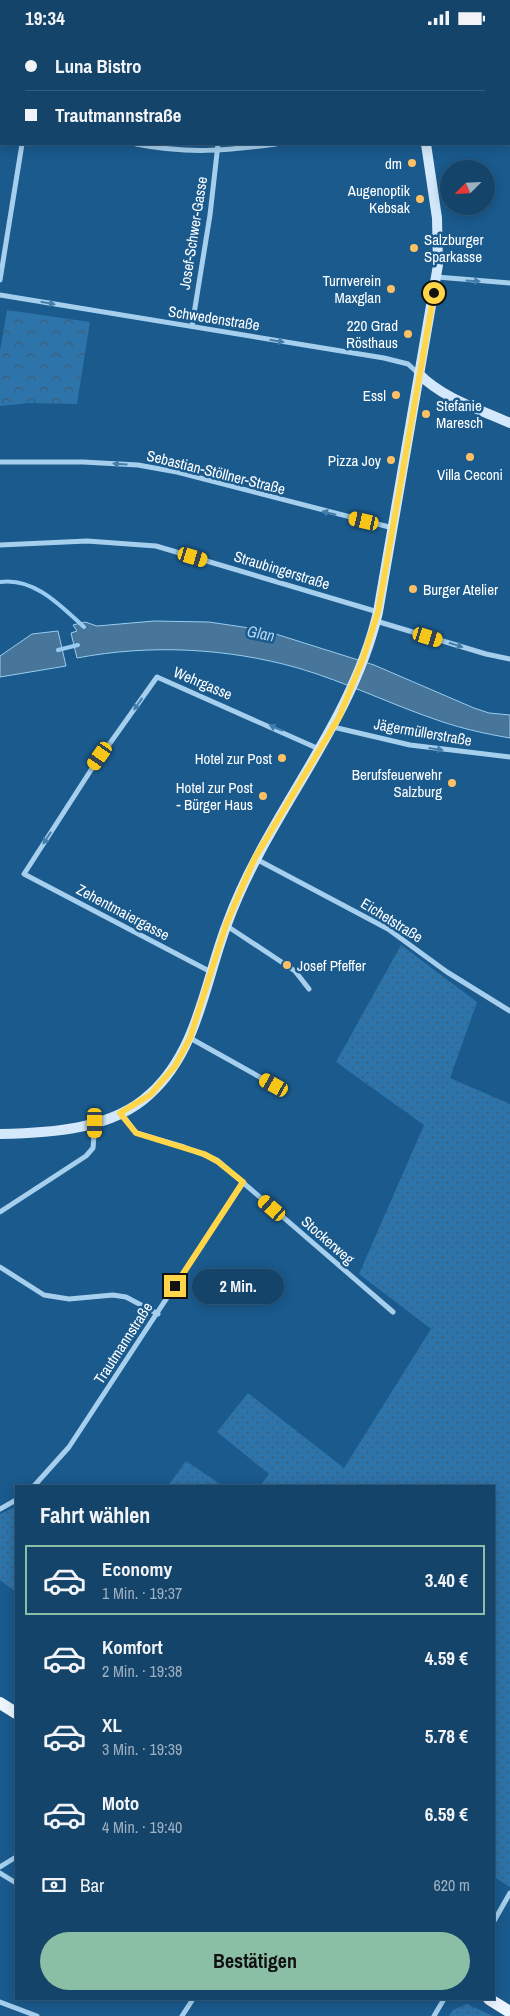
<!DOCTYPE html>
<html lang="de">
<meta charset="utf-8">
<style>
body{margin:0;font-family:"Archivo Narrow",sans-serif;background:#214e72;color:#f1f3f6;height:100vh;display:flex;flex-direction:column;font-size:19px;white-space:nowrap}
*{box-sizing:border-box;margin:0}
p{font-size:16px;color:#9db0c1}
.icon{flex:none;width:28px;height:28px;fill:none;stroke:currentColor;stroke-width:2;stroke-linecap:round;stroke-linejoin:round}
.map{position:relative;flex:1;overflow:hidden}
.sheet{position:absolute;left:15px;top:1450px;width:480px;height:515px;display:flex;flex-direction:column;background:#14446a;border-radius:0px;box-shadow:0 2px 12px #0003,0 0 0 1px #335c7e}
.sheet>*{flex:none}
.guide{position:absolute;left:0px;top:0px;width:510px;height:110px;box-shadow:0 2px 12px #0003,0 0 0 1px #335c7e;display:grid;align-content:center;height:110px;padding:0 25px;background:#14446a}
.needle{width:32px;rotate:246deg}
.controls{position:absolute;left:440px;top:125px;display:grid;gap:10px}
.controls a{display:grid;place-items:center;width:55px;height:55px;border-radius:50%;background:#14446a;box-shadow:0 2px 12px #0003,0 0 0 1px #335c7e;font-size:25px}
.end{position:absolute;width:22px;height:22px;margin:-11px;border:6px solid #ffd54a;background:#111;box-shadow:0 0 0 2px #111}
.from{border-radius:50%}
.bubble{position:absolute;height:35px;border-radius:18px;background:#14446a;box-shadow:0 2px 12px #0003,0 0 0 1px #335c7e;font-size:16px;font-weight:700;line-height:35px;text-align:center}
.car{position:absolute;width:15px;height:30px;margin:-15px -8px;border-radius:6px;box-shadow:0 0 4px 1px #0007;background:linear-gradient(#f5c518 24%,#345 0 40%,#f5c518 0 76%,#345 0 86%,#f5c518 0)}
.guide b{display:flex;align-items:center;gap:18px;height:48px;font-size:19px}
.guide b+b{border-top:1px solid #335c7e}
.guide i{width:12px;height:12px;background:#f1f3f6}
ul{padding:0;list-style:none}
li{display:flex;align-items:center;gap:15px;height:70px;margin:0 10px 8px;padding:0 15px;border:2px solid transparent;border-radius:0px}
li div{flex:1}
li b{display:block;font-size:19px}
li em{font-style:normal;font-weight:700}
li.selected{border-color:#8abfa5}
li>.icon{width:45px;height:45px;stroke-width:1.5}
h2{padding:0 25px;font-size:22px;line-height:60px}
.pay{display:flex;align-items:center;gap:12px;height:55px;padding:0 25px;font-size:19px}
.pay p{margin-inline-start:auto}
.action{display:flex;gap:10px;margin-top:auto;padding:10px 25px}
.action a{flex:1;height:58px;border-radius:30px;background:#8abfa5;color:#111;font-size:20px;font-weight:700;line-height:58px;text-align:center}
.status{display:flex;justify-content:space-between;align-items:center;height:35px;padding:0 25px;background:#14446a;direction:ltr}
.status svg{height:14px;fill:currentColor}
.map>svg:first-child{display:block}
.grass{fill:url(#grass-dots)}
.park{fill:url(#park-crowns)}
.water{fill:#48759a;stroke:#99ccf0}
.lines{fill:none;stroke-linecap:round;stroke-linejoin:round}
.stream{stroke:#99ccf0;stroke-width:4}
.street{stroke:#a6cfee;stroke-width:5}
.secondary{stroke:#d3e8fa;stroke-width:10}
.primary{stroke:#edf6ff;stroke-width:12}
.oneway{fill:#447daa}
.route{stroke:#ffd54a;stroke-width:6}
.poi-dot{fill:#ffc063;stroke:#1a5a8d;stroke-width:2}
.labels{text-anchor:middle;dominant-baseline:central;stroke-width:5;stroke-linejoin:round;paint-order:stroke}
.poi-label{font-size:15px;fill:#fff;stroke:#1a5a8d;text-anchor:end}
.street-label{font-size:15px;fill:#fff;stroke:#1a5a8d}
.water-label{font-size:16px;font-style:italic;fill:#b2d8f5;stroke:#1a5a8d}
</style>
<div class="status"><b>19:34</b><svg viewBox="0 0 49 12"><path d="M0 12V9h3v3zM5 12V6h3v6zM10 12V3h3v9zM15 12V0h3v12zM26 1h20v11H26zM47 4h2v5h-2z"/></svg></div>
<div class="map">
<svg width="510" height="1981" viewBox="0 0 510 1981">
<defs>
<pattern id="grass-dots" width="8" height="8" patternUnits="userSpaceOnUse" patternTransform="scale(1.25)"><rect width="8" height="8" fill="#2d74ab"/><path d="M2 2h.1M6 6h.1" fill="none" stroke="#3e5e77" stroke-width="1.8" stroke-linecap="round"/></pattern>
<pattern id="park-crowns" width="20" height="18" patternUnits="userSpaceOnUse" patternTransform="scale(1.25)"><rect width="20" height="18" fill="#2d74ab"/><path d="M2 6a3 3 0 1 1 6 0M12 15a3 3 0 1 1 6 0" fill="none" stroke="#3e5e77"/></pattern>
</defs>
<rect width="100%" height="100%" fill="#1a5a8d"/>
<g class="grass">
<path d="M401 910 477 967 450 1043 510 1069V1852L494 1842V1451H260L269 1439 217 1397 248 1358 344 1433 431 1294 359 1239 424 1090 336 1027Z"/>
<path d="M186 1426 223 1451H168Z"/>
<path d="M16 1472V1557L0 1545V1479Z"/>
<path d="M467 1969 493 1981H449L453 1975Z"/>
</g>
<path class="park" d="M7 275 90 287 77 369 29 368 0 371V316Z"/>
<g class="water">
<path d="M154 586 209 587 263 595 374 630 474 673 489 678 510 680V703C487 699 463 694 440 686 392 670 346 647 298 633 227 613 150 609 77 623L71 598 77 596 73 590 85 587 97 591Z"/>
<path d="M58 596 66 631 0 642V621L32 599Z"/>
</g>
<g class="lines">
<g class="stream">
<path d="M0 547C34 542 61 571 84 592"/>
<path d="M58 615 78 610"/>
</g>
<g class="street">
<path d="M217 0V1"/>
<path d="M41 1 42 0"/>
<path d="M509 74H510"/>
<path d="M0 83H1"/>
<path d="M136 109C187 119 225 116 276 109"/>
<path d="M437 242 510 248"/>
<path d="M0 245 22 109"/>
<path d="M0 260 384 323 408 329 419 339"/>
<path d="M192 291 210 180 218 109"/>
<path d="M0 427H83L138 430 177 437 393 493"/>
<path d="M0 510 87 506 156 511 378 577"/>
<path d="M376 586 486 619 510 624"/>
<path d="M333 692 410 710 510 722"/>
<path d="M256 824 388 894 447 937 510 976"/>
<path d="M227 891 295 936 309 954"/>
<path d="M211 937 24 839 91 735 157 642 319 714"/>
<path d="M190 1003 274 1050"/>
<path d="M121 1078 136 1098 184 1112 217 1125 393 1277"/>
<path d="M0 1177 86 1121 93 1113 95 1088"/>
<path d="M0 1232 44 1260 69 1264 113 1260 126 1262 158 1279"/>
<path d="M34 1451 69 1412 243 1147"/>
<path d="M0 1474 16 1465"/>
<path d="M0 1832 16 1822"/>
<path d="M0 1838 16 1848"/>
<path d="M494 1886 510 1858"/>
<path d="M0 1967 37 1981"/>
<path d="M182 1981 193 1964"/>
<path d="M434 1981 444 1964"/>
</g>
<g class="secondary">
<path d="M410 0V1"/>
<path d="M419 339C444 364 479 374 510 388"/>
<path d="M0 1099C49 1098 112 1095 150 1059 198 1016 205 946 227 889 267 779 351 692 378 577L438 230 437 183 426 109"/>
</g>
<g class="primary">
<path d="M0 1668 16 1678"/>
<path d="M489 1964 510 1977"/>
</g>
</g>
<defs><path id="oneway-solid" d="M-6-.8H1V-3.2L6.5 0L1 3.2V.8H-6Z" transform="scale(1.25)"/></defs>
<g class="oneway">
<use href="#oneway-solid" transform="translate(473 246) rotate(4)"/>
<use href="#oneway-solid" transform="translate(48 268) rotate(10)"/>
<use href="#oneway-solid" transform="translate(277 306) rotate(9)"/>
<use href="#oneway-solid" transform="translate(120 429) rotate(-176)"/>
<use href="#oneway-solid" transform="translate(329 478) rotate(-166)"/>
<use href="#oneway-solid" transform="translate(456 610) rotate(17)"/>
<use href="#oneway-solid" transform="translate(138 669) rotate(125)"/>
<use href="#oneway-solid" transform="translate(276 693) rotate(-157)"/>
<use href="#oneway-solid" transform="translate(436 714) rotate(8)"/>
<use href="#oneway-solid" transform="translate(47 803) rotate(123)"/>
</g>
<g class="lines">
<path class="route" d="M175 1251 243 1147 217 1126 204 1119 136 1098 120 1078 150 1060 175 1031 190 1003 226 890 240 857 255 823 339 682 363 624 378 577 434 258"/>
</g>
<g class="poi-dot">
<circle cx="412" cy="128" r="5"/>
<circle cx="420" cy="164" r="5"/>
<circle cx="414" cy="213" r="5"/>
<circle cx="391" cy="254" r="5"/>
<circle cx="408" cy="299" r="5"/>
<circle cx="396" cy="360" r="5"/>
<circle cx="426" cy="379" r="5"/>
<circle cx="470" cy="422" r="5"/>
<circle cx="391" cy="425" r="5"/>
<circle cx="413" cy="554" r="5"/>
<circle cx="282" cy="723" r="5"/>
<circle cx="452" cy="748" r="5"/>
<circle cx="263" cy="761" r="5"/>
<circle cx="287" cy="930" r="5"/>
</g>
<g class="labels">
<g class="poi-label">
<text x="402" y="128">dm</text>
<text x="410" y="155">Augenoptik<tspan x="410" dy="17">Kebsak</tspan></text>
<text x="424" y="204" text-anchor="start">Salzburger<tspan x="424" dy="17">Sparkasse</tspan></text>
<text x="381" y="245">Turnverein<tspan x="381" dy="17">Maxglan</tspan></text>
<text x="398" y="290">220 Grad<tspan x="398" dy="17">Rösthaus</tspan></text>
<text x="386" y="360">Essl</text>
<text x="436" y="370" text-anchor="start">Stefanie<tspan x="436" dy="17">Maresch</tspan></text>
<text x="381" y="425">Pizza Joy</text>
<text x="470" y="439" text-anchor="middle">Villa Ceconi</text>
<text x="423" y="554" text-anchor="start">Burger Atelier</text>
<text x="272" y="723">Hotel zur Post</text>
<text x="442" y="739">Berufsfeuerwehr<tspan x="442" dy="17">Salzburg</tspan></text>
<text x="253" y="752">Hotel zur Post<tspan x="253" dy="17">- Bürger Haus</tspan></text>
<text x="297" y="930" text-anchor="start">Josef Pfeffer</text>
</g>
<g class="street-label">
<text transform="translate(193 198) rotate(-81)">Josef-Schwer-Gasse</text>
<text transform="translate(214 283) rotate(9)">Schwedenstraße</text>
<text transform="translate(216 437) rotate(14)">Sebastian-Stöllner-Straße</text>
<text transform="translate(282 535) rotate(17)">Straubingerstraße</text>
<text transform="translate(203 648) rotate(23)">Wehrgasse</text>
<text transform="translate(423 697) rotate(10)">Jägermüllerstraße</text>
<text transform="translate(123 877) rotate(28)">Zehentmaiergasse</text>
<text transform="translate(392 885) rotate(32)">Eichetstraße</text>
<text transform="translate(328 1205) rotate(41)">Stockerweg</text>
<text transform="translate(123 1308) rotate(-57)">Trautmannstraße</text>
</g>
<g class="water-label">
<text transform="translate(261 598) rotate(11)">Glan</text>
</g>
</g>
</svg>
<div class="controls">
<a><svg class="needle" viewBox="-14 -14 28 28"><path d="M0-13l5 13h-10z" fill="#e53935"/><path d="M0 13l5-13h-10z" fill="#9db0c1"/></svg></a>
</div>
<i class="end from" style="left:434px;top:258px"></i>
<i class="end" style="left:175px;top:1251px"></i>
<div class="bubble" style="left:192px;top:1234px;width:92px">2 Min.</div>
<i class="car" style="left:364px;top:486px;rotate:283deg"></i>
<i class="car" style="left:193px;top:522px;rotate:107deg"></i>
<i class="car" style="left:428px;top:602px;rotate:107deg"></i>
<i class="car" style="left:100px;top:721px;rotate:215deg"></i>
<i class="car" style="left:274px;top:1050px;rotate:299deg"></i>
<i class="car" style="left:95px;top:1088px;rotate:180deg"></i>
<i class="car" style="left:272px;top:1173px;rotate:311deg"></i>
<div class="guide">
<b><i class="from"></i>Luna Bistro</b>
<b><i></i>Trautmannstraße</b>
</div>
<section class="sheet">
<h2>Fahrt wählen</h2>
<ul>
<li class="selected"><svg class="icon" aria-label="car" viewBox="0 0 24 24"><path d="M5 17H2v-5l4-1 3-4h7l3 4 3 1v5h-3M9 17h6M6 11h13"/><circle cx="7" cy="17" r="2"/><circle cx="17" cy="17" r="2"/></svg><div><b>Economy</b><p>1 Min. · 19:37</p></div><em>3.40 €</em></li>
<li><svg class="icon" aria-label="car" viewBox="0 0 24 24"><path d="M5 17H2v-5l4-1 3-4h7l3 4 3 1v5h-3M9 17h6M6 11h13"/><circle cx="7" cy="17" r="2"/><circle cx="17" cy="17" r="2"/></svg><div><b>Komfort</b><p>2 Min. · 19:38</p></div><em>4.59 €</em></li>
<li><svg class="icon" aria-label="car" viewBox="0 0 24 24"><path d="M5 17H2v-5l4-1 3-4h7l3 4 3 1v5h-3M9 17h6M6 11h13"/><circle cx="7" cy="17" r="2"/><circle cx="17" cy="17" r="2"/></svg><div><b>XL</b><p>3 Min. · 19:39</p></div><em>5.78 €</em></li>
<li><svg class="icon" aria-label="car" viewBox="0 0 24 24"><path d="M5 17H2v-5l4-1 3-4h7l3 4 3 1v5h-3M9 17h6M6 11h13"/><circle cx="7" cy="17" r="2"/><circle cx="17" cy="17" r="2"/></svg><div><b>Moto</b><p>4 Min. · 19:40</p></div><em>6.59 €</em></li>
</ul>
<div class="pay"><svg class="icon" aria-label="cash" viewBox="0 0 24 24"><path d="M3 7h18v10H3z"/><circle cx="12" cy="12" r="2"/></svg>Bar<p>620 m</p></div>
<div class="action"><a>Bestätigen</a></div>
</section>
</div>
